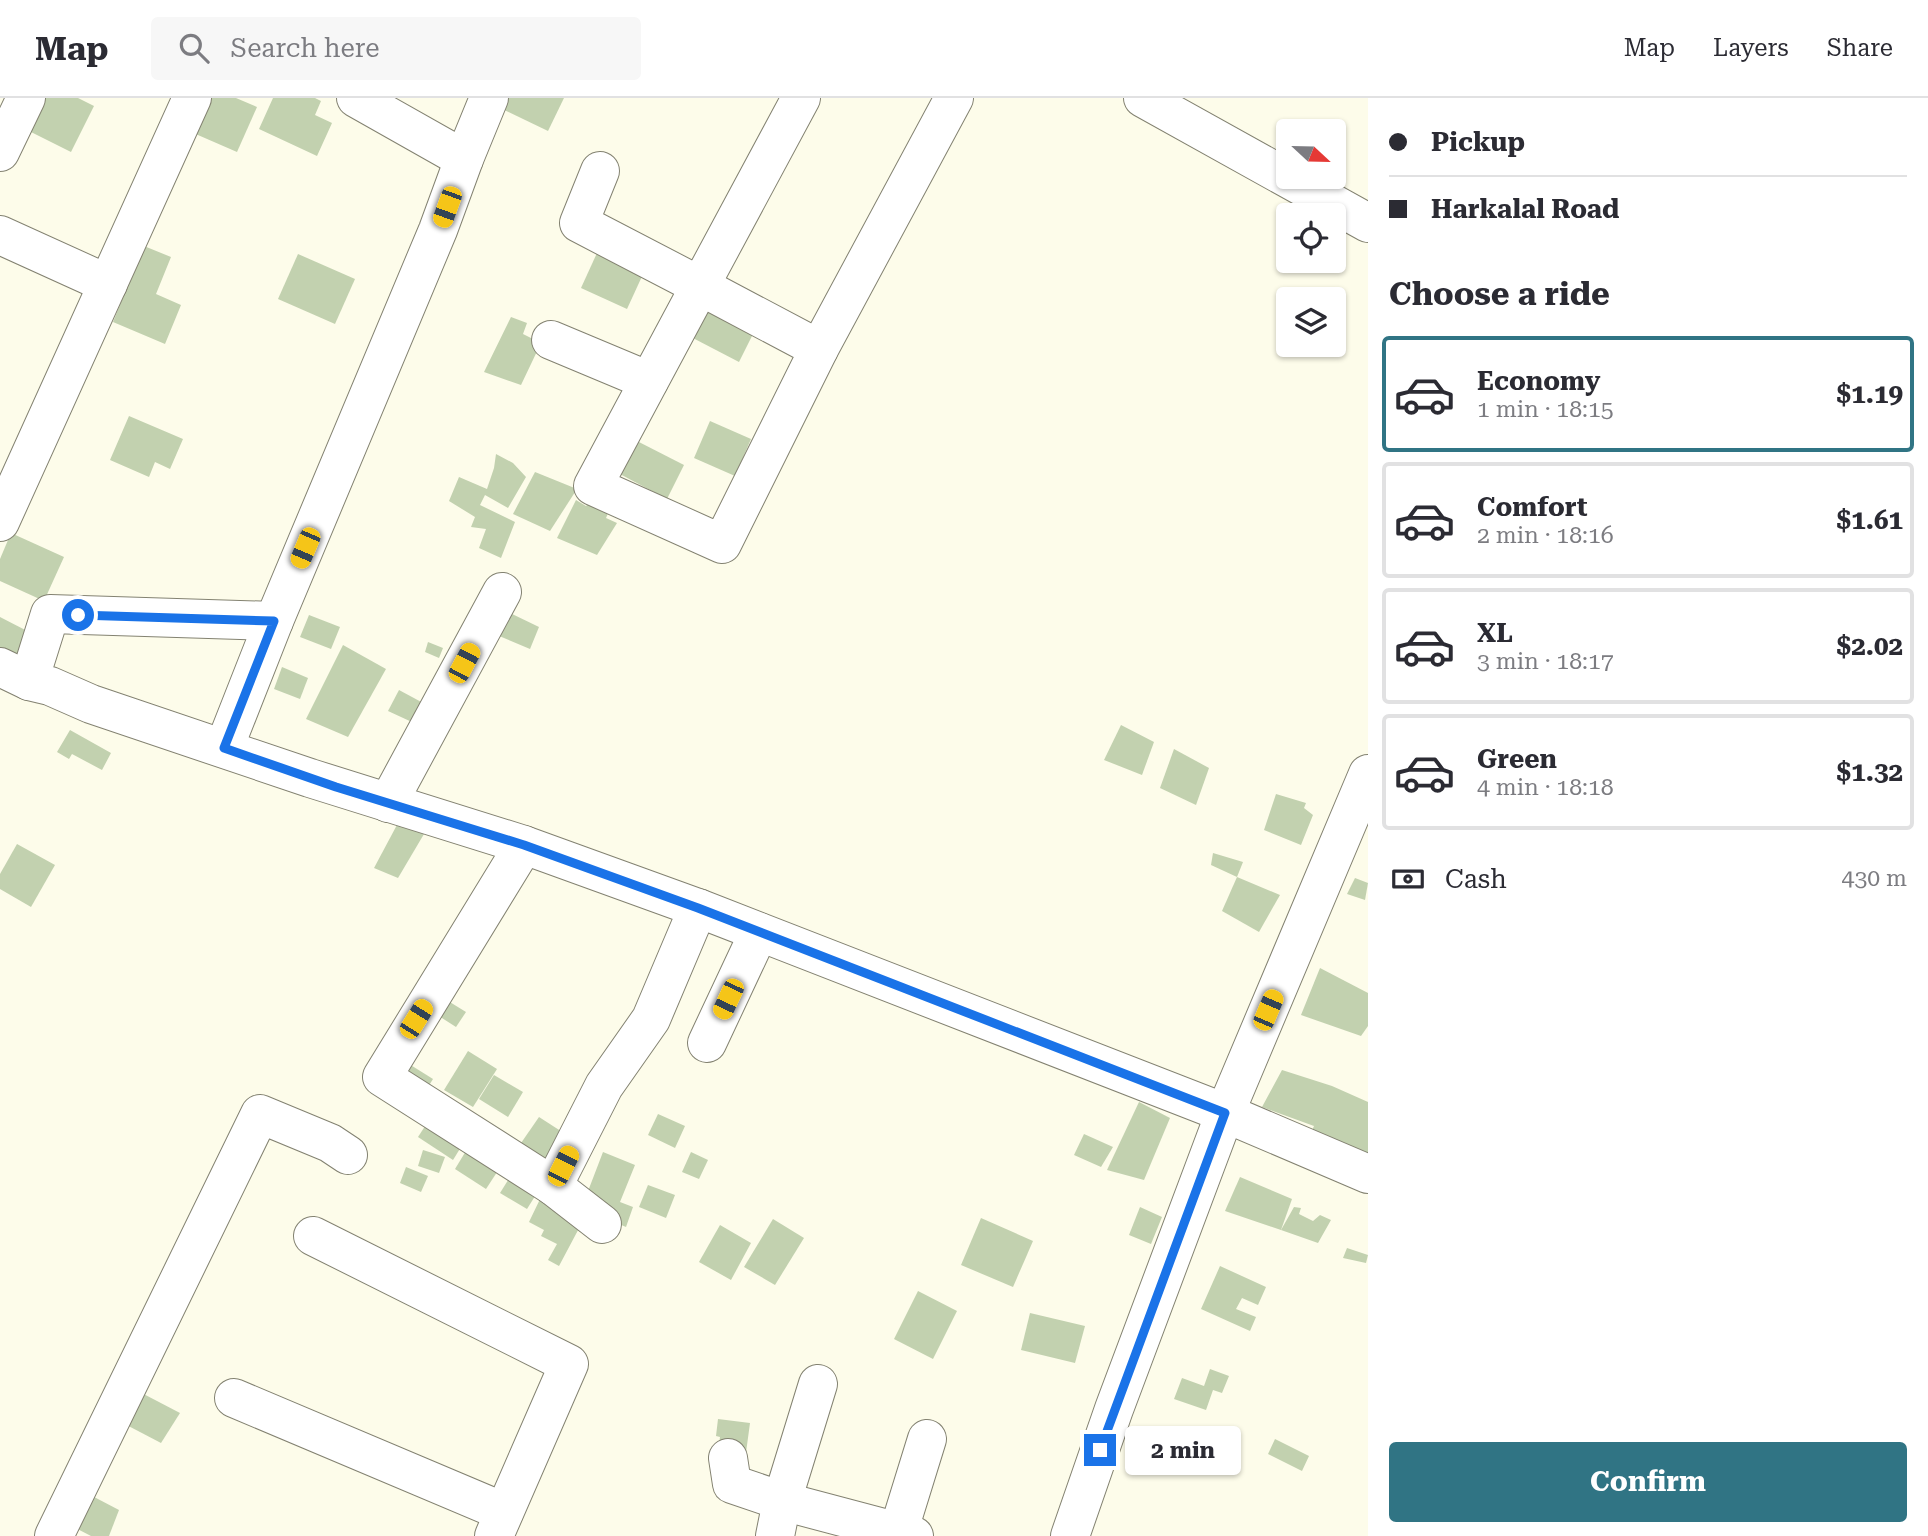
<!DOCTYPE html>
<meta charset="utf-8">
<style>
body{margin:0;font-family:"Roboto Serif",serif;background:#f7f7f7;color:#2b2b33;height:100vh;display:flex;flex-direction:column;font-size:26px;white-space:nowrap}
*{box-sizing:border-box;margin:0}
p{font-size:23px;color:#7c7c81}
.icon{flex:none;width:38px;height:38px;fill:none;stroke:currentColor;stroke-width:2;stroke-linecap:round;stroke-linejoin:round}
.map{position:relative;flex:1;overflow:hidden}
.sheet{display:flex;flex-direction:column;background:#fff;width:560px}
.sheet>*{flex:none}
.guide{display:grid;align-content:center;height:154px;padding:0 21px;background:#fff}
.needle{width:46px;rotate:112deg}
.controls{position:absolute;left:1276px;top:21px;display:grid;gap:14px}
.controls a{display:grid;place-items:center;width:70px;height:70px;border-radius:7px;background:#fff;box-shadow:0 2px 5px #0004;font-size:35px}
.end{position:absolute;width:32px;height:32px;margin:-16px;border:9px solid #1a73e8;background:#fff;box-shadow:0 0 0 4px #fff}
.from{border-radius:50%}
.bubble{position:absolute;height:49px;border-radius:7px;background:#fff;box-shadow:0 2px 5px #0004;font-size:23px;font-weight:700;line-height:49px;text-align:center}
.car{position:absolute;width:21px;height:42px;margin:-21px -10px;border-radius:9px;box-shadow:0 0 5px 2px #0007;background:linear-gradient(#f5c518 24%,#345 0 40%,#f5c518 0 76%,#345 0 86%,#f5c518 0)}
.guide b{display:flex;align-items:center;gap:24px;height:66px;font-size:26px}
.guide b+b{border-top:2px solid #e1e1e2}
.guide i{width:18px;height:18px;background:#2b2b33}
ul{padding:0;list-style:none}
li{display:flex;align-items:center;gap:21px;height:116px;margin:0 14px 10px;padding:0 7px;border:4px solid #e1e1e2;border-radius:7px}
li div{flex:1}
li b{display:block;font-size:26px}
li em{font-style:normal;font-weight:700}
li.current{border-color:#307484}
li>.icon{width:63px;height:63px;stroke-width:1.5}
h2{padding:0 21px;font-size:32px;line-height:84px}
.pay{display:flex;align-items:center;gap:18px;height:77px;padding:0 21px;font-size:26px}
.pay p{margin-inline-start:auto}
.button{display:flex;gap:14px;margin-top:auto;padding:14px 21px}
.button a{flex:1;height:80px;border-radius:7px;background:#307484;color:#fff;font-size:28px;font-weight:700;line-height:80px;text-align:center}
header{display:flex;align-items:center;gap:42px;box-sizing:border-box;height:98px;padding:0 35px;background:#fff;border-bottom:2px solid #e1e1e2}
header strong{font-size:33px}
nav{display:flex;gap:38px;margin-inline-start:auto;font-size:24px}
.search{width:490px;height:63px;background:#f7f7f7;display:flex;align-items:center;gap:18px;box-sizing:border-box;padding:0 24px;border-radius:7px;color:#7c7c81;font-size:26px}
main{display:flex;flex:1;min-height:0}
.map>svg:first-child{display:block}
.building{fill:#c2d1af}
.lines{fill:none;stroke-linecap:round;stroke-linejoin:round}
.minor-casing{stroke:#838271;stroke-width:40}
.minor{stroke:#fff;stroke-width:38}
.route{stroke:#1a73e8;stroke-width:9}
</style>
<header>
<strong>Map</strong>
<div class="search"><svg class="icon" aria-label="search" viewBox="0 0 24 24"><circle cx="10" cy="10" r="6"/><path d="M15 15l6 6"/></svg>Search here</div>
<nav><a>Map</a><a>Layers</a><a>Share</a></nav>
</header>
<main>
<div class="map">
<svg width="1368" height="1438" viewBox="0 0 1368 1438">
<rect width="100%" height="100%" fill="#fdfcea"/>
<g class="building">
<path d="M38 0H78L94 8 71 54 23 30Z"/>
<path d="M206 0H236L257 9 237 54 191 34Z"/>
<path d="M273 0H315L321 3 315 17 332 25 317 58 259 31Z"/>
<path d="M505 0H564L548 33 500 10Z"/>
<path d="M602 144 644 174 627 211 581 190Z"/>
<path d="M144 148 171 159 156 196 181 207 165 246 113 224Z"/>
<path d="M298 156 355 181 335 226 278 201Z"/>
<path d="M707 202 757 228 739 264 689 238Z"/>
<path d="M511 219 527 225 523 236 541 245 521 287 484 274Z"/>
<path d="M129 318 183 341 170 371 155 364 149 379 110 362Z"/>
<path d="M710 323 751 341 735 378 694 360Z"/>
<path d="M635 342 684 367 667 401 618 375Z"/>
<path d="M496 356 513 365 526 379 508 410 485 397 480 407 515 424 501 460 479 450 486 431 471 429 475 419 449 403 459 379 487 391 494 370Z"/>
<path d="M535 374 577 391 550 433 513 416Z"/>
<path d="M576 402 586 408 592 402 609 413 606 420 617 425 597 457 557 440Z"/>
<path d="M11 435 64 459 44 503 0 483V461Z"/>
<path d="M504 512 539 529 530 551 492 535Z"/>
<path d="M309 517 340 529 331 551 300 539Z"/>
<path d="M0 519 33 536 20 560 0 549Z"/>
<path d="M428 544 443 550 439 560 425 554Z"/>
<path d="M343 547 386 571 348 639 306 621Z"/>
<path d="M282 569 308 580 300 601 274 591Z"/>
<path d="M399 592 425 606 414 625 388 613Z"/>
<path d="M1121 627 1154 644 1142 677 1104 662Z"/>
<path d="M70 632 111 655 102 672 72 656 69 661 57 654Z"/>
<path d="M1174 651 1209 670 1196 707 1160 690Z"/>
<path d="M1276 696 1306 705 1304 710 1313 717 1301 747 1264 732Z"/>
<path d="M398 725 424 736 398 780 374 770Z"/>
<path d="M17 746 55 767 31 809 0 791V776Z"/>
<path d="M1213 755 1243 764 1237 779 1211 767Z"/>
<path d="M1237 779 1280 797 1259 834 1222 813Z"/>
<path d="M1355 780 1368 785 1365 802 1347 796Z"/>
<path d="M1320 870 1368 895V928L1361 938 1301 917Z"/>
<path d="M440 898 466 914 456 929 431 913Z"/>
<path d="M468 953 497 971 473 1009 444 992Z"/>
<path d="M409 966 433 981 423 997 399 982Z"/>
<path d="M1282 972 1332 988 1368 1004V1062L1310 1037 1314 1028 1262 1009Z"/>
<path d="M494 977 523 994 508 1019 479 1001Z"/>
<path d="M1139 1004 1170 1020 1144 1082 1107 1072Z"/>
<path d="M658 1016 685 1028 675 1050 648 1037Z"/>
<path d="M431 1019 466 1041 453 1062 418 1039Z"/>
<path d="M539 1019 570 1039 551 1068 519 1048Z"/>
<path d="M1084 1036 1113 1049 1101 1069 1074 1057Z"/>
<path d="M469 1048 501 1068 486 1091 455 1071Z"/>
<path d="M423 1052 445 1059 439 1075 418 1068Z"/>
<path d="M603 1054 635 1067 620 1104 633 1109 626 1129 612 1123 616 1113 585 1101Z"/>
<path d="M691 1054 708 1062 699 1081 682 1074Z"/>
<path d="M406 1069 428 1078 421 1094 400 1085Z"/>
<path d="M515 1071 542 1087 527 1111 500 1095Z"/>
<path d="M1240 1079 1292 1101 1281 1132 1225 1113Z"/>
<path d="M648 1087 675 1097 666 1120 639 1109Z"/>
<path d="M542 1097 585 1119 559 1168 548 1162 557 1146 541 1138 544 1132 529 1124Z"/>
<path d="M1140 1109 1162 1119 1151 1146 1129 1137Z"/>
<path d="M1294 1109 1301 1110 1299 1116 1313 1123 1320 1117 1331 1122 1318 1145 1281 1132Z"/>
<path d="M981 1120 1033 1143 1013 1189 961 1167Z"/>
<path d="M773 1121 804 1140 775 1187 744 1169Z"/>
<path d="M720 1127 751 1145 731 1182 699 1164Z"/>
<path d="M1347 1150 1368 1157 1366 1165 1343 1160Z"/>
<path d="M1220 1168 1266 1189 1258 1207 1242 1200 1236 1211 1256 1219 1250 1233 1201 1211Z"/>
<path d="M918 1193 957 1213 933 1261 894 1241Z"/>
<path d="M1030 1215 1085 1228 1075 1265 1021 1252Z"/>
<path d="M1210 1271 1229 1278 1222 1295 1213 1292 1206 1312 1174 1301 1182 1280 1204 1288Z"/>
<path d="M134 1291 180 1315 161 1345 117 1322Z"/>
<path d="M718 1321 750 1325 745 1362 717 1359 720 1339 716 1338Z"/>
<path d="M1275 1341 1309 1358 1302 1373 1268 1356Z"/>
<path d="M75 1389 119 1412 109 1438H91L62 1423Z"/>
</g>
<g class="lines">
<defs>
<g id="minor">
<path d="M356 0 464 61 489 0"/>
<path d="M1143 0 1368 125"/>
<path d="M0 54 26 0"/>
<path d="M600 73 579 125 700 188 801 0"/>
<path d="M0 137 108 186"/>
<path d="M700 188 819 251 722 446 593 388Z"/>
<path d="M551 242 649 283"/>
<path d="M819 251 954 0"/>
<path d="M0 424 192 0"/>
<path d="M0 569 29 583 50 588 91 606 310 680 524 747 698 810 1225 1015 1368 1076"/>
<path d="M29 583 50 516 274 523"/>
<path d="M224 650 274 523 438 132 464 61"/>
<path d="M388 705 502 494"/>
<path d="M524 747 382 979 553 1088 604 988 651 921 698 810"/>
<path d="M707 945 759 834"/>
<path d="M553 1088 602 1126"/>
<path d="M313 1138 569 1266 494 1438"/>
<path d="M234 1300 504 1414"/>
<path d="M728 1360 732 1386 782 1403 914 1438"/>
<path d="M54 1438 260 1016 330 1045 348 1057"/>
<path d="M775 1438 782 1403 818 1286"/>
<path d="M897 1438 927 1341"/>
<path d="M1070 1438 1114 1311 1225 1015 1368 676"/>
</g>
</defs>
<use href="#minor" class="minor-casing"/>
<use href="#minor" class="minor"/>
</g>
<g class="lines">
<path class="route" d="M78 517 274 523 224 650 336 689 524 747 698 810 1225 1015 1100 1352"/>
</g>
</svg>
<div class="controls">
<a><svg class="needle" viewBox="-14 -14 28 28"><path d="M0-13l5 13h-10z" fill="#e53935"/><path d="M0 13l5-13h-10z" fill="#7c7c81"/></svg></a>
<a><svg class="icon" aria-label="locate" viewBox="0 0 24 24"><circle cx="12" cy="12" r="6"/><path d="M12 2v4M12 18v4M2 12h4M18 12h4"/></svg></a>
<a><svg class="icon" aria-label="layers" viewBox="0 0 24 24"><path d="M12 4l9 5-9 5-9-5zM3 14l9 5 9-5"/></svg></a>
</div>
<i class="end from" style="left:78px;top:517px"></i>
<i class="end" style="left:1100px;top:1352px"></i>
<div class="bubble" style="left:1125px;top:1328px;width:116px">2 min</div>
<i class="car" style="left:447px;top:109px;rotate:200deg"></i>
<i class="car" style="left:305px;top:450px;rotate:203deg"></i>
<i class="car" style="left:464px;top:565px;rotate:28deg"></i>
<i class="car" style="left:728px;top:901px;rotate:205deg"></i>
<i class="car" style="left:1268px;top:912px;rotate:23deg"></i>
<i class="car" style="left:416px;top:921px;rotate:32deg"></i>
<i class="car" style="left:563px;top:1068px;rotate:27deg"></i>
</div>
<section class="sheet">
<div class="guide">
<b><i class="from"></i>Pickup</b>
<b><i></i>Harkalal Road</b>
</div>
<h2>Choose a ride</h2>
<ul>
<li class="current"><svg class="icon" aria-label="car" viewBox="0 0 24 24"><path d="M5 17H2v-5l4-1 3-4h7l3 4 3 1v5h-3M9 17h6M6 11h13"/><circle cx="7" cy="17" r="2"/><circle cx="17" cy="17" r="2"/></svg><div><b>Economy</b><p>1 min · 18:15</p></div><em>$1.19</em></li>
<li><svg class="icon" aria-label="car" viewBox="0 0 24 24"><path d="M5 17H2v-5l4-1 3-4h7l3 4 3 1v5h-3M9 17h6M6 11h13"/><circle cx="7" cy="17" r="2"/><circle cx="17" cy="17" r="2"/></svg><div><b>Comfort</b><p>2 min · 18:16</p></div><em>$1.61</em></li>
<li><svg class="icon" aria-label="car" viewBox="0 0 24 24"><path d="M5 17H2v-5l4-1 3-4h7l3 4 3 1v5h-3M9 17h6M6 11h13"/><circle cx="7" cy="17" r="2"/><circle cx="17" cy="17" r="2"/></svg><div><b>XL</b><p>3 min · 18:17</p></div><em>$2.02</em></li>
<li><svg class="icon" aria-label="car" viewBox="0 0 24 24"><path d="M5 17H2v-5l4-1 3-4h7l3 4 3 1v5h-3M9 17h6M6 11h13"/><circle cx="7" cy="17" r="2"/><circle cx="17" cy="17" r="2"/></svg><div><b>Green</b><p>4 min · 18:18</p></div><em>$1.32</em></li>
</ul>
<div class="pay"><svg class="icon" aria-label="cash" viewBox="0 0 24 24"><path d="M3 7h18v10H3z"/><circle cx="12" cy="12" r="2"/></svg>Cash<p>430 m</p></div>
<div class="button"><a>Confirm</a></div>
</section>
</main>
